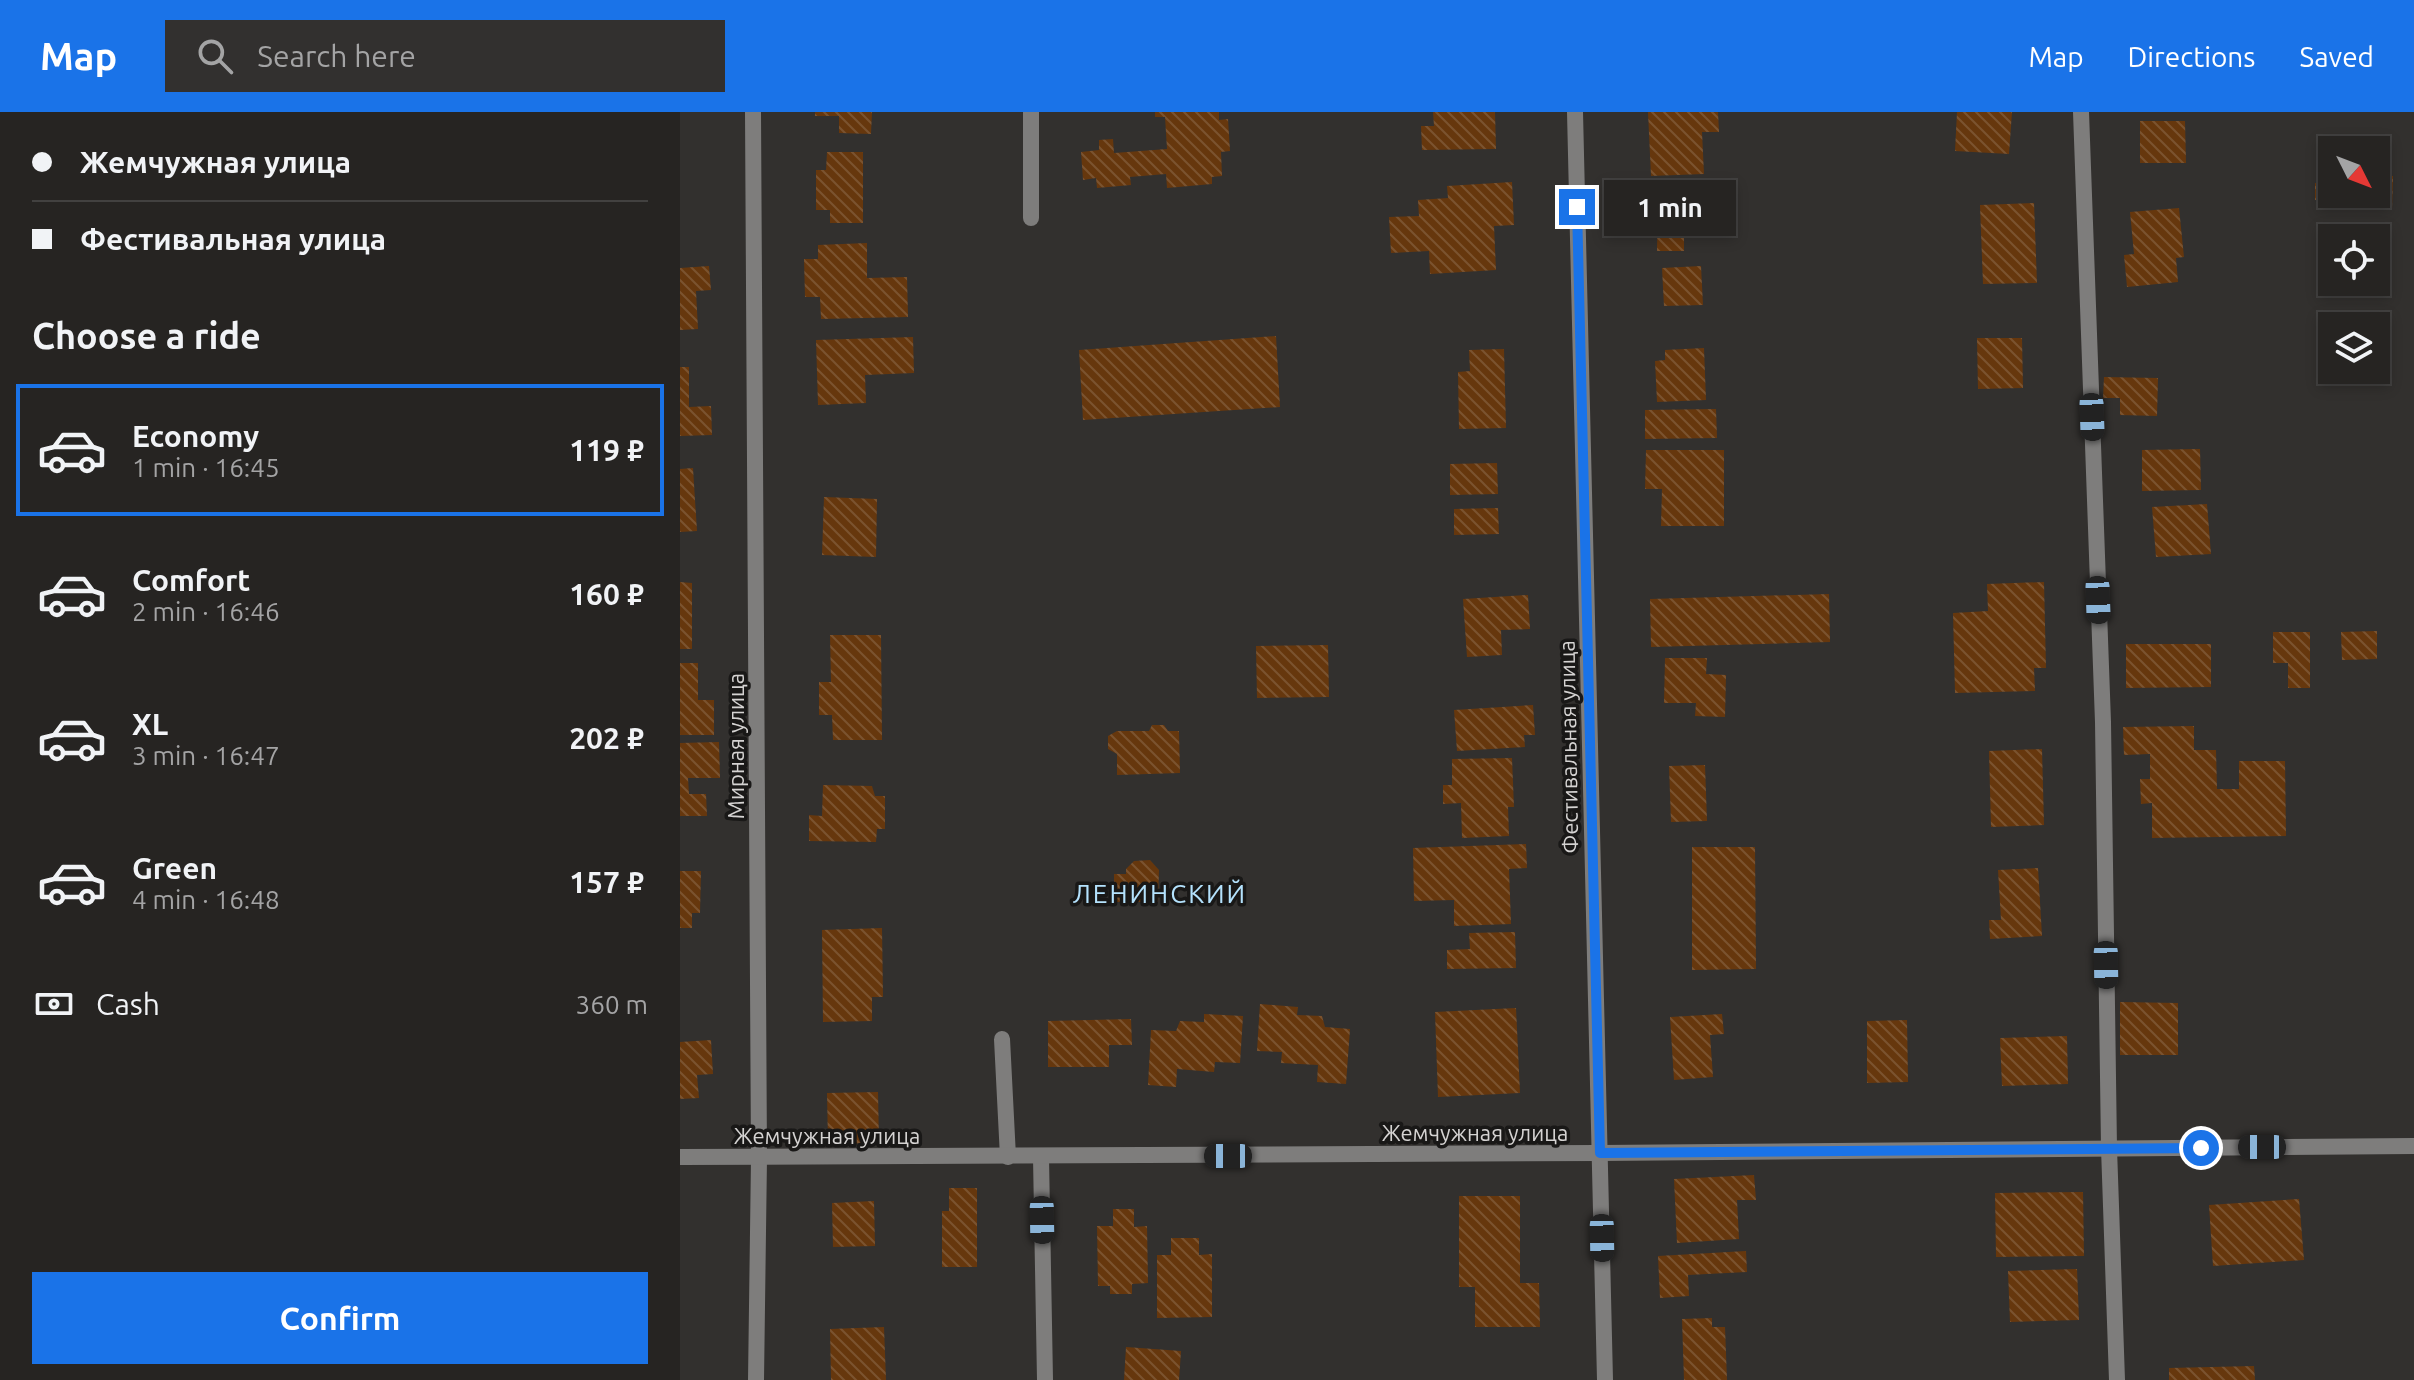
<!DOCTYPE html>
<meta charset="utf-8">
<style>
body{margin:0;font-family:Ubuntu,sans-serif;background:#32302f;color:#f1f3f6;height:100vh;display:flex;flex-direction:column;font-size:30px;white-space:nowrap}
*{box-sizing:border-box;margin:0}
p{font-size:26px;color:#a4a4a5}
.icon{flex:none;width:44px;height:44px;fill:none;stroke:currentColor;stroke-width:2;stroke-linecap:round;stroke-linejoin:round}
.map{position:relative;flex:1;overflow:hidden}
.panel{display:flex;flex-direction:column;background:#262422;width:680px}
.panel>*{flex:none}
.top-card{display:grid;align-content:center;height:176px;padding:0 32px;background:#262422}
.needle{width:52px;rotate:132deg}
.buttons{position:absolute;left:1638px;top:24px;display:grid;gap:16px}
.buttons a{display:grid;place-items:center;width:72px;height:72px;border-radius:0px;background:#262422;box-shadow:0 4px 12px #0003,0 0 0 2px #424140;font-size:40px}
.end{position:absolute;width:36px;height:36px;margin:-18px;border:10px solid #1a73e8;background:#fff;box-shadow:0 0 0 4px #fff}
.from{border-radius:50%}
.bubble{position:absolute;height:56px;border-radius:0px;background:#262422;box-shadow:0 4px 12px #0003,0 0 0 2px #424140;font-size:26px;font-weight:600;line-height:56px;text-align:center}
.car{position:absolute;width:24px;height:48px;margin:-24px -12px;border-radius:10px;box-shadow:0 0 6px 2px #0007;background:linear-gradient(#222 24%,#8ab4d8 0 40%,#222 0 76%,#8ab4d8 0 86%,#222 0)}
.top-card b{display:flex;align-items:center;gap:28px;height:76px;font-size:30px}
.top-card b+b{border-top:2px solid #424140}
.top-card i{width:20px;height:20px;background:#f1f3f6}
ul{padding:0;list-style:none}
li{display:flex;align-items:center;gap:24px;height:132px;margin:0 16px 12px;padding:0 16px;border:4px solid transparent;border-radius:0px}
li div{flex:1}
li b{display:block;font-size:30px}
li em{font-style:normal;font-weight:600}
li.active{border-color:#1a73e8}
li>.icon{width:72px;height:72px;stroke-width:1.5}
h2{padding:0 32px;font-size:36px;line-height:96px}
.pay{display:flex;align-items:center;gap:20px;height:88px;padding:0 32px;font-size:30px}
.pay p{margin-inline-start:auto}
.primary-button{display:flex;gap:16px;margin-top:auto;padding:16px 32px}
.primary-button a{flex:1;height:92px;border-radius:0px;background:#1a73e8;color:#fff;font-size:32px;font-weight:600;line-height:92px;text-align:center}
header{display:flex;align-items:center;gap:48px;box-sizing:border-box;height:112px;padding:0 40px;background:#1a73e8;color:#fff}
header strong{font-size:38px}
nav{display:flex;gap:44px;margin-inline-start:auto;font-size:28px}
.search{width:560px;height:72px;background:#32302f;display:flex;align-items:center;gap:20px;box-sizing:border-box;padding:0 28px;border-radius:0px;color:#a4a4a5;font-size:30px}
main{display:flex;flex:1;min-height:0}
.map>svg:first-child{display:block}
.building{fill:url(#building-back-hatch)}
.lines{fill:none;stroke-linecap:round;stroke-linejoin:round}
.lane{stroke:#7e7d7c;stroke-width:16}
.street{stroke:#7e7d7c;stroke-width:16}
.route{stroke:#1a73e8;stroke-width:10}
.labels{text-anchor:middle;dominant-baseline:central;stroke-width:7;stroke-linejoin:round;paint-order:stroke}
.street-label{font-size:22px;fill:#d5d3d2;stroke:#191817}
.quarter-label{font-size:26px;letter-spacing:2px;fill:#b4e2fd;stroke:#191817}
</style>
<header>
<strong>Map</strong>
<div class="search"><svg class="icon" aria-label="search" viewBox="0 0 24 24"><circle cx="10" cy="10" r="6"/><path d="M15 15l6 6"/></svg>Search here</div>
<nav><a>Map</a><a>Directions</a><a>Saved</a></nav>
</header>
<main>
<section class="panel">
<div class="top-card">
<b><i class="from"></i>Жемчужная улица</b>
<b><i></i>Фестивальная улица</b>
</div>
<h2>Choose a ride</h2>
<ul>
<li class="active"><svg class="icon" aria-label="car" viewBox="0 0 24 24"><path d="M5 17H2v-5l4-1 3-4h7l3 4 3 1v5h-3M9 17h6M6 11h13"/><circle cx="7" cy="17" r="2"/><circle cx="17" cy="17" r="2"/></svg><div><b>Economy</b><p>1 min · 16:45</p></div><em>119 ₽</em></li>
<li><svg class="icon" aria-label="car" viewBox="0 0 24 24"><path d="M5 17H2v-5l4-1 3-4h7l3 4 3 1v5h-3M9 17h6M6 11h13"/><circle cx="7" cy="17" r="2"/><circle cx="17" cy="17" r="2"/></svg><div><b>Comfort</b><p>2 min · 16:46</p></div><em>160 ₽</em></li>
<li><svg class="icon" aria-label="car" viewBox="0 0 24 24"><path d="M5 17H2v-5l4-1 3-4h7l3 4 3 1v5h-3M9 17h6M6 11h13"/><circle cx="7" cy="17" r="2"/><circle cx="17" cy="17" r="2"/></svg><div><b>XL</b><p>3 min · 16:47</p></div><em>202 ₽</em></li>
<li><svg class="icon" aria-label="car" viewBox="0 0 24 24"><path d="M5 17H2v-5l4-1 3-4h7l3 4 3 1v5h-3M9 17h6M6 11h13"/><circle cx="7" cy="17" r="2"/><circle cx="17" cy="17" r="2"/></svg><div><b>Green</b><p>4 min · 16:48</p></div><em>157 ₽</em></li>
</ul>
<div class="pay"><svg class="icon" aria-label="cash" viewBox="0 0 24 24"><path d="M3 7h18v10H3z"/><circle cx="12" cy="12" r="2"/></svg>Cash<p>360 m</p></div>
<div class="primary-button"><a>Confirm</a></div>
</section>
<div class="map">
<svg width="1734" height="1268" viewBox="0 0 1734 1268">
<defs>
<pattern id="building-back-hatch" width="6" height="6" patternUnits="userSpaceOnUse" patternTransform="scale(2)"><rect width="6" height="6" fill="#66370d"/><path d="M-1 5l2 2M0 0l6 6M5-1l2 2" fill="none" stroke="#7b532f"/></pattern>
</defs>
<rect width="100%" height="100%" fill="#32302e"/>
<g class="building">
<path d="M135 0H192L191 22 159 21V4H135Z"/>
<path d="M475 0H539V8L548 7 550 39 541 40 542 64 532 65V72L487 76 486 62 450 65 451 73 417 76 416 66 403 68 401 40 419 38V28L433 27 434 41 487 37 485 5H475Z"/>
<path d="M753 0H815L816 37 742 38 741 14H754Z"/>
<path d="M968 0H1038L1039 20H1022L1024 62 971 64Z"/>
<path d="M1277 0H1332L1329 42 1275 39Z"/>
<path d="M1460 9H1505L1506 51H1460Z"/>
<path d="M147 40H183V111H150V98H136V58H146Z"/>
<path d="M1696 63 1713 64 1712 98 1660 97V89L1635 88V71L1652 72V82H1696Z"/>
<path d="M832 70 834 113 814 114 816 158 750 162 749 139 711 141 709 105 739 104 738 88 768 86 767 74Z"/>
<path d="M978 75H1034V126L1004 125V139H977Z"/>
<path d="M1354 91 1357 171 1303 172 1300 93Z"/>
<path d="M1499 96 1504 145 1496 146 1498 170 1447 175 1444 143 1454 142 1450 100Z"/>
<path d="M187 131V166L227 165 228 205 141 207 140 185H125L124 147H138V133Z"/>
<path d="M29 154 31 178 16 179 18 217 0 218V156Z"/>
<path d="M1021 154 1023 193 984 194 982 156Z"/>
<path d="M596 224 600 295 403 308 399 238Z"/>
<path d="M233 225 234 261 185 263 186 291 138 293 136 228Z"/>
<path d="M1297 226H1342L1343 276 1298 277Z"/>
<path d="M1024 236 1026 288 977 290 975 249 985 248V238Z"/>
<path d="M824 237 826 316 779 317 778 260 790 259 789 238Z"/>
<path d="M0 255H9V295L31 294 32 323 0 324Z"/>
<path d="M1424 265 1478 266 1477 304 1440 303V286H1423Z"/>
<path d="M1036 297 1037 326 965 327V298Z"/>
<path d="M1520 337 1521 378 1462 379V338Z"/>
<path d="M966 338H1044V414H981L982 377H965Z"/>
<path d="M817 351 818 382 770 383V352Z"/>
<path d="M13 356 17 419 0 420V357Z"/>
<path d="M144 385 197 387 196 445 142 443Z"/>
<path d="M1527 392 1531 442 1476 445 1472 395Z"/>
<path d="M818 396 819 422 774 423V397Z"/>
<path d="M0 470 12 471V537H0Z"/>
<path d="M1364 470 1366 556H1354L1355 579 1275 581 1273 501 1308 499 1307 472Z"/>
<path d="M1149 482 1150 530 971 535 970 487Z"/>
<path d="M848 483 850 517 821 518 822 543 787 545 783 487Z"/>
<path d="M1697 519V547L1662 548 1661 520Z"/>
<path d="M1593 520H1630V576H1608V551H1593Z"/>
<path d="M150 523H201L202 628H153L152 603H139V570H151Z"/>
<path d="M1446 532H1531V575L1446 576Z"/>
<path d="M648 533 649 585 577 586 576 534Z"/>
<path d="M985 546H1027L1026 562 1046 563 1045 605 1015 604 1016 591H984Z"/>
<path d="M0 551H18V588H34V623H0Z"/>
<path d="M853 593 855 623H844L845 635 777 639 774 598Z"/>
<path d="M472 613H484L488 619H499L500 661 437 663V642L428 637V624L437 619H469Z"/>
<path d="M1514 614V638H1536L1537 677H1559V649H1605L1606 724 1472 726V691L1461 692 1460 667H1470V642L1444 643 1443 615Z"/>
<path d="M39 630 40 666H8L9 682H26L27 704H0V631Z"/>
<path d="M1362 637 1364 713 1311 715 1309 639Z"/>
<path d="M832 646 834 695H828L829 724 782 726 781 691 763 692V673H772V647Z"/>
<path d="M1025 653 1027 709 991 710 989 654Z"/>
<path d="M143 673 192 674 195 684H205V717H197L196 730 129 729V703L142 704Z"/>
<path d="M846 732 847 756 829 757 831 812 774 814V788L734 789 733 736Z"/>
<path d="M1012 735H1075L1076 857 1012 858Z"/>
<path d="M470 748 479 758 478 790H434V762H446V757L454 749Z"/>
<path d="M1358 756 1362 824 1310 827 1309 808H1321L1318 758Z"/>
<path d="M0 759H21L20 801H12V816H0Z"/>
<path d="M202 816 203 885H192V909L143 910 142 818Z"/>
<path d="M835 820 836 856 767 857V838L790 837 789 821Z"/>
<path d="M1440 890 1498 891V943H1440Z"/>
<path d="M580 892 618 895 617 903 642 904 645 915 670 917 666 972 637 970 638 953 601 951 602 940 577 939Z"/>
<path d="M836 896 840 981 758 985 755 900Z"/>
<path d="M524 902 563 904 560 951 535 950 534 960 497 957 496 975 468 973 471 918 496 919 500 909 524 910Z"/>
<path d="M1042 902 1044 922 1030 923 1033 965 994 968 990 905Z"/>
<path d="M451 907 452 933H429V955H368V909Z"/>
<path d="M1227 908 1228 970 1187 971V909Z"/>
<path d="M1387 924 1388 972 1322 974 1320 926Z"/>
<path d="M31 928 33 962 17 963 19 986 0 987V930Z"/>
<path d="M198 980 199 1031 148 1032 147 981Z"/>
<path d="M1074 1063 1076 1088H1057L1059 1127 997 1131 994 1067Z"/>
<path d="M269 1076H297V1155H262V1099H269Z"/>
<path d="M1403 1080 1404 1144 1316 1145 1315 1081Z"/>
<path d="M779 1084H840V1171H859L860 1215H795V1175H779Z"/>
<path d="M1619 1087 1624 1148 1533 1154 1529 1093Z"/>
<path d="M194 1089 195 1134 153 1135 152 1091Z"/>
<path d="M433 1097H454V1115L467 1114 468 1171 452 1172V1182H430V1174H418L417 1114H433Z"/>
<path d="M491 1126H519V1143L532 1142V1205L477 1206V1143H491Z"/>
<path d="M1066 1139 1067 1160 1008 1163 1009 1184 980 1186 978 1144Z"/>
<path d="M1397 1157 1399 1208 1330 1210 1328 1159Z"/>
<path d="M1032 1206V1215H1045L1047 1268H1004L1002 1207Z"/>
<path d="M204 1215 206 1268H151L150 1217Z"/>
<path d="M446 1235 501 1239 499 1268H444Z"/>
<path d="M1574 1254 1575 1268H1489V1256Z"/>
</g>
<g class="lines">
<g class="lane">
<path d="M322 927 328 1045"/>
<path d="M361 1045 365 1268"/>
</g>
<g class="street">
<path d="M73 0 79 1046 76 1268"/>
<path d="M895 0 925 1268"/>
<path d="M1401 0 1423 610 1429 1036 1437 1268"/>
<path d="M351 106V0"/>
<path d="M0 1045 920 1041 1734 1034"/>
</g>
</g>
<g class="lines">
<path class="route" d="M897 95 920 1041 1521 1036"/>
</g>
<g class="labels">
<g class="street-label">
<text transform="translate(55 634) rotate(-90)">Мирная улица</text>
<text transform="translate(888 635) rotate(-91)">Фестивальная улица</text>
<text x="795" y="1020">Жемчужная улица</text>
<text x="147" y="1023">Жемчужная улица</text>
</g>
<g class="quarter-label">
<text x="480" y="781">ЛЕНИНСКИЙ</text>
</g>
</g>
</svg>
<div class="buttons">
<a><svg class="needle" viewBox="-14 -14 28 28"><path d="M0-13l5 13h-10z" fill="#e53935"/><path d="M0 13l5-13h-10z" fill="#a4a4a5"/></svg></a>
<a><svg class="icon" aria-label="locate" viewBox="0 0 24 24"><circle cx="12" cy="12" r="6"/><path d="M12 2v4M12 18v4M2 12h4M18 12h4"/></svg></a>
<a><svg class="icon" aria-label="layers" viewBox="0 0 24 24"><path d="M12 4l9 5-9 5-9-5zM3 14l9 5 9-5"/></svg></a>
</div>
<i class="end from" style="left:1521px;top:1036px"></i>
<i class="end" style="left:897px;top:95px"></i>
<div class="bubble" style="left:924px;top:68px;width:132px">1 min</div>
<i class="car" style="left:1412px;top:305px;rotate:178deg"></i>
<i class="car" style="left:1418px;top:488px;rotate:178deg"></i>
<i class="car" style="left:1426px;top:853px;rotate:179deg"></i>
<i class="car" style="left:1582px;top:1035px;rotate:270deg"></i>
<i class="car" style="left:548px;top:1044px;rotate:270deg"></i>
<i class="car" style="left:362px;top:1108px;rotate:179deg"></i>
<i class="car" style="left:922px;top:1126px;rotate:179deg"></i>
</div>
</main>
